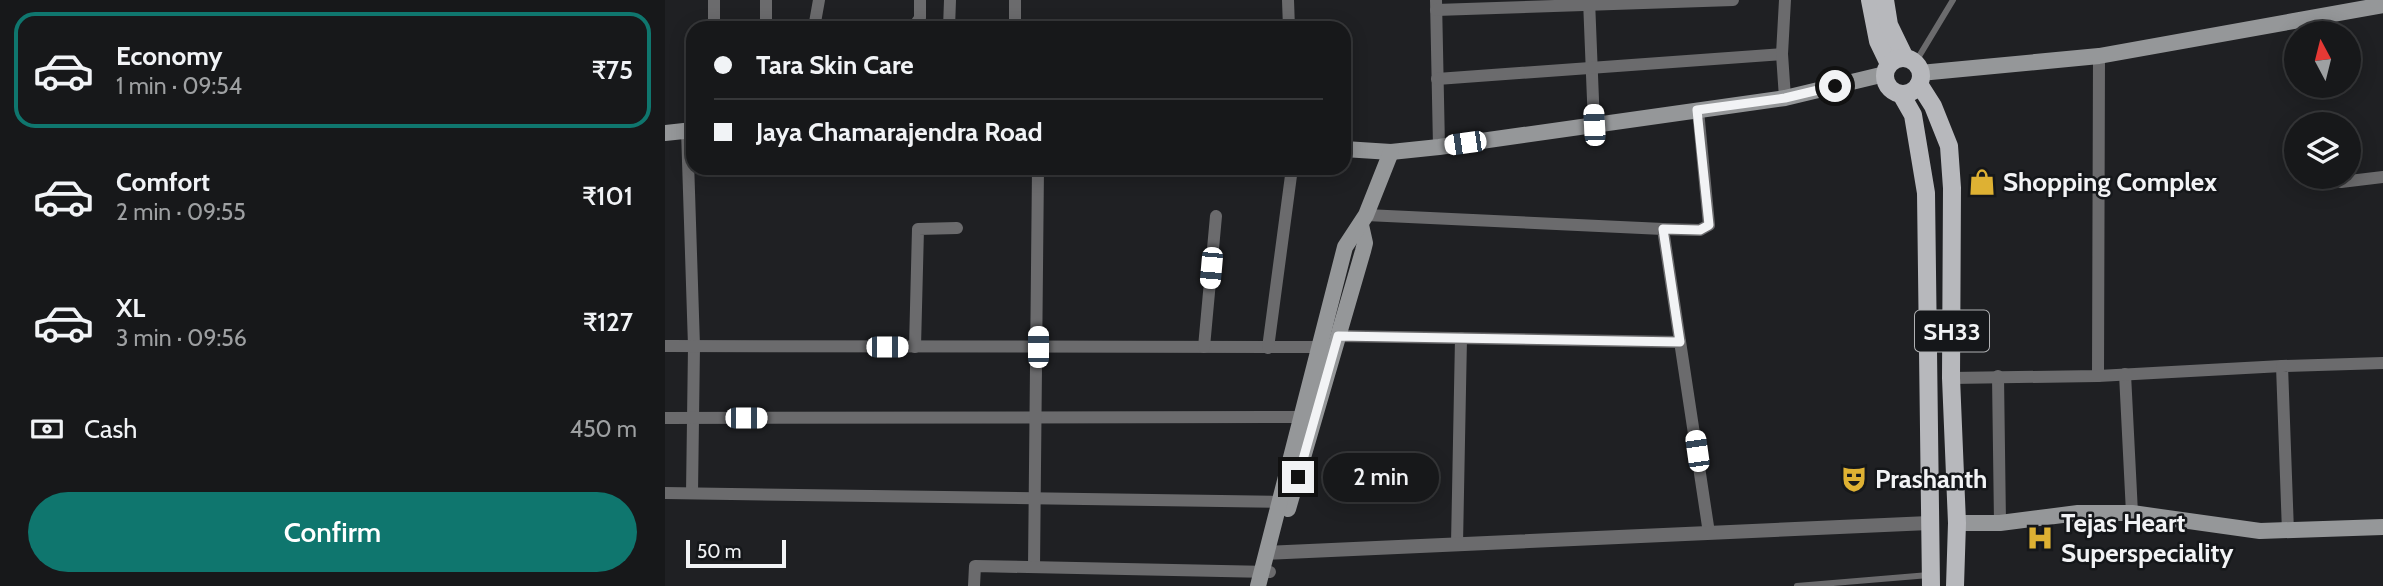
<!DOCTYPE html>
<meta charset="utf-8">
<style>
body{margin:0;font-family:Cabin,sans-serif;background:#242527;color:#f1f3f6;height:100vh;display:flex;flex-direction:column;font-size:26px;white-space:nowrap}
*{box-sizing:border-box;margin:0}
p{font-size:23px;color:#9ea0a2}
.icon{flex:none;width:38px;height:38px;fill:none;stroke:currentColor;stroke-width:2;stroke-linecap:round;stroke-linejoin:round}
.map{position:relative;flex:1;overflow:hidden}
.sheet{display:flex;flex-direction:column;background:#17181a;width:665px}
.sheet>*{flex:none}
.top-card{position:absolute;left:21px;top:21px;width:665px;height:154px;border-radius:21px;box-shadow:0 4px 18px #0003,0 0 0 2px #363739;display:grid;align-content:center;height:154px;padding:0 28px;background:#17181a}
.needle{width:46px;rotate:353deg}
.buttons{position:absolute;left:1619px;top:21px;display:grid;gap:14px}
.buttons a{display:grid;place-items:center;width:77px;height:77px;border-radius:50%;background:#17181a;box-shadow:0 4px 18px #0003,0 0 0 2px #363739;font-size:35px}
.scale{position:absolute;left:21px;bottom:18px;width:100px;box-sizing:border-box;padding-left:7px;border:4px solid #f2f3f5;border-top:0;font-size:19px;line-height:24px;white-space:nowrap;color:#f2f3f5;-webkit-text-stroke:5px #15171a;paint-order:stroke}
.end{position:absolute;width:32px;height:32px;margin:-16px;border:9px solid #f2f3f5;background:#111;box-shadow:0 0 0 4px #111}
.from{border-radius:50%}
.bubble{position:absolute;height:49px;border-radius:24px;background:#17181a;box-shadow:0 4px 18px #0003,0 0 0 2px #363739;font-size:23px;font-weight:600;line-height:49px;text-align:center}
.car{position:absolute;width:21px;height:42px;margin:-21px -10px;border-radius:9px;box-shadow:0 0 5px 2px #0007;background:linear-gradient(#fff 24%,#345 0 40%,#fff 0 76%,#345 0 86%,#fff 0)}
.top-card b{display:flex;align-items:center;gap:24px;height:66px;font-size:26px}
.top-card b+b{border-top:2px solid #363739}
.top-card i{width:18px;height:18px;background:#f1f3f6}
ul{padding:12px 0 0;list-style:none}
li{display:flex;align-items:center;gap:21px;height:116px;margin:0 14px 10px;padding:0 14px;border:4px solid transparent;border-radius:21px}
li div{flex:1}
li b{display:block;font-size:26px}
li em{font-style:normal;font-weight:600}
li.active{border-color:#0f766e}
li>.icon{width:63px;height:63px;stroke-width:1.5}
.pay{display:flex;align-items:center;gap:18px;height:77px;padding:0 28px;font-size:26px}
.pay p{margin-inline-start:auto}
.primary-button{display:flex;gap:14px;margin-top:auto;padding:14px 28px}
.primary-button a{flex:1;height:80px;border-radius:42px;background:#0f766e;color:#fff;font-size:28px;font-weight:600;line-height:80px;text-align:center}
main{display:flex;flex:1;min-height:0}
.map>svg:first-child{display:block}
.lines{fill:none;stroke-linecap:round;stroke-linejoin:round}
.service{stroke:#6b6b6d;stroke-width:6}
.minor{stroke:#6b6b6d;stroke-width:12}
.tertiary{stroke:#6b6b6d;stroke-width:14}
.secondary{stroke:#959799;stroke-width:16}
.primary{stroke:#b7b8bc;stroke-width:18}
.route{stroke:#f2f3f5;stroke-width:9}
.labels{text-anchor:middle;dominant-baseline:central;stroke-width:5;stroke-linejoin:round;paint-order:stroke}
.shield{fill:#15171a;stroke:#b0b1b3;stroke-width:2}
.shield-label{font-size:24px;font-weight:bold;fill:#f2f3f5}
.poi-label{font-size:26px;font-weight:bold;fill:#f2f3f5;stroke:#15171a;text-anchor:start}
</style>
<main>
<section class="sheet">
<ul>
<li class="active"><svg class="icon" aria-label="car" viewBox="0 0 24 24"><path d="M5 17H2v-5l4-1 3-4h7l3 4 3 1v5h-3M9 17h6M6 11h13"/><circle cx="7" cy="17" r="2"/><circle cx="17" cy="17" r="2"/></svg><div><b>Economy</b><p>1 min · 09:54</p></div><em>₹75</em></li>
<li><svg class="icon" aria-label="car" viewBox="0 0 24 24"><path d="M5 17H2v-5l4-1 3-4h7l3 4 3 1v5h-3M9 17h6M6 11h13"/><circle cx="7" cy="17" r="2"/><circle cx="17" cy="17" r="2"/></svg><div><b>Comfort</b><p>2 min · 09:55</p></div><em>₹101</em></li>
<li><svg class="icon" aria-label="car" viewBox="0 0 24 24"><path d="M5 17H2v-5l4-1 3-4h7l3 4 3 1v5h-3M9 17h6M6 11h13"/><circle cx="7" cy="17" r="2"/><circle cx="17" cy="17" r="2"/></svg><div><b>XL</b><p>3 min · 09:56</p></div><em>₹127</em></li>
</ul>
<div class="pay"><svg class="icon" aria-label="cash" viewBox="0 0 24 24"><path d="M3 7h18v10H3z"/><circle cx="12" cy="12" r="2"/></svg>Cash<p>450 m</p></div>
<div class="primary-button"><a>Confirm</a></div>
</section>
<div class="map">
<svg width="1718" height="586" viewBox="0 0 1718 586">
<rect width="100%" height="100%" fill="#1f2023"/>
<g class="lines">
<g class="service">
<path d="M1250 63 1288 0"/>
<path d="M1132 586 1264 575"/>
</g>
<g class="minor">
<path d="M350 0V28"/>
<path d="M623 0 624 28"/>
<path d="M771 0 774 147"/>
<path d="M924 0 929 125"/>
<path d="M771 10 1068 0"/>
<path d="M49 28V0"/>
<path d="M101 28V0"/>
<path d="M149 28 154 0"/>
<path d="M248 28 255 18V0"/>
<path d="M284 28 285 0"/>
<path d="M772 79 1117 54"/>
<path d="M1120 98 1117 54 1120 0"/>
<path d="M22 130 29 346 27 493"/>
<path d="M1676 182 1718 177"/>
<path d="M701 215 998 229 1044 533"/>
<path d="M998 229 1035 230 1044 225 1033 110"/>
<path d="M673 336 1015 342"/>
<path d="M0 346 661 347"/>
<path d="M250 347 253 229 292 228"/>
<path d="M539 347 551 216"/>
<path d="M603 348 627 168"/>
<path d="M1460 374 1467 513"/>
<path d="M1333 376 1335 523"/>
<path d="M1433 376 1434 56"/>
<path d="M1286 378 1433 376 1617 366"/>
<path d="M0 418 637 417"/>
<path d="M0 493 622 502"/>
<path d="M1623 532 1617 366 1718 363"/>
<path d="M792 544 796 338"/>
<path d="M369 567 373 168"/>
<path d="M309 586 310 566 605 572"/>
</g>
<path class="tertiary" d="M601 553 1264 523"/>
<g class="secondary">
<path d="M1255 73 1434 56 1718 5"/>
<path d="M0 133 28 130"/>
<path d="M679 149 726 152 774 147 1120 98 1220 74"/>
<path d="M623 509 698 251 700 243 696 225"/>
<path d="M1292 523H1335L1413 513H1467L1595 531 1718 527"/>
<path d="M593 586 680 247 701 215 726 152"/>
</g>
<g class="primary">
<path d="M1205 0 1213 41 1224 64"/>
<path d="M1220 0 1224 25 1240 58"/>
<circle cx="1238" cy="76" r="18"/>
<path d="M1254 84 1268 106 1284 146 1287 188 1286 378 1292 523 1290 586"/>
<path d="M1236 94 1248 115 1261 193 1266 586"/>
</g>
</g>
<g class="lines">
<path class="route" d="M633 477 673 336 1015 342 998 229 1035 230 1044 225 1032 110 1120 98 1170 86"/>
</g>
<defs>
<symbol id="shop-bare" viewBox="-9 -9 18 18"><path d="M-5-2.5h2.3a2.7 3.5 0 0 1 5.4 0H5L5.5 6h-11ZM-1.5-2.5h3a1.5 2.3 0 0 0-3 0Z" fill="#deb133" stroke="#15171a" stroke-width="2.5" paint-order="stroke"/></symbol>
<symbol id="theatre-bare" viewBox="-9 -9 18 18"><path d="M-5-5.5Q0-4 5-5.5V0Q5 5 0 6Q-5 5-5 0ZM-3.3-2.5H-1v1.5H-3.3ZM1-2.5H3.3v1.5H1ZM-2.8 1Q0 5.5 2.8 1Z" fill="#deb133" stroke="#15171a" stroke-width="2.5" paint-order="stroke"/></symbol>
<symbol id="hospital-bare" viewBox="-9 -9 18 18"><path d="M-5-5h3v3.5h4V-5h3V5h-3V1.5h-4V5h-3Z" fill="#deb133" stroke="#15171a" stroke-width="2.5" paint-order="stroke"/></symbol>
</defs>
<g fill-rule="evenodd">
<use href="#shop-bare" x="1298" y="163" width="38" height="38"/>
<use href="#theatre-bare" x="1170" y="460" width="38" height="38"/>
<use href="#hospital-bare" x="1356" y="519" width="38" height="38"/>
</g>
<g class="labels">
<rect class="shield" x="1250" y="310.5" width="74" height="41" rx="5"/>
<g class="shield-label">
<text x="1287" y="331">SH33</text>
</g>
<g class="poi-label">
<text x="1338" y="182">Shopping Complex</text>
<text x="1210" y="479">Prashanth</text>
<text x="1396" y="523">Tejas Heart<tspan x="1396" dy="30">Superspeciality</tspan></text>
</g>
</g>
</svg>
<div class="buttons">
<a><svg class="needle" viewBox="-14 -14 28 28"><path d="M0-13l5 13h-10z" fill="#e53935"/><path d="M0 13l5-13h-10z" fill="#9ea0a2"/></svg></a>
<a><svg class="icon" aria-label="layers" viewBox="0 0 24 24"><path d="M12 4l9 5-9 5-9-5zM3 14l9 5 9-5"/></svg></a>
</div>
<div class="scale">50 m</div>
<i class="end from" style="left:1170px;top:86px"></i>
<i class="end" style="left:633px;top:477px"></i>
<div class="bubble" style="left:658px;top:453px;width:116px">2 min</div>
<i class="car" style="left:929px;top:125px;rotate:357deg"></i>
<i class="car" style="left:800px;top:143px;rotate:262deg"></i>
<i class="car" style="left:546px;top:268px;rotate:185deg"></i>
<i class="car" style="left:222px;top:347px;rotate:90deg"></i>
<i class="car" style="left:373px;top:347px;rotate:0deg"></i>
<i class="car" style="left:81px;top:418px;rotate:90deg"></i>
<i class="car" style="left:1032px;top:451px;rotate:352deg"></i>
<div class="top-card">
<b><i class="from"></i>Tara Skin Care</b>
<b><i></i>Jaya Chamarajendra Road</b>
</div>
</div>
</main>
